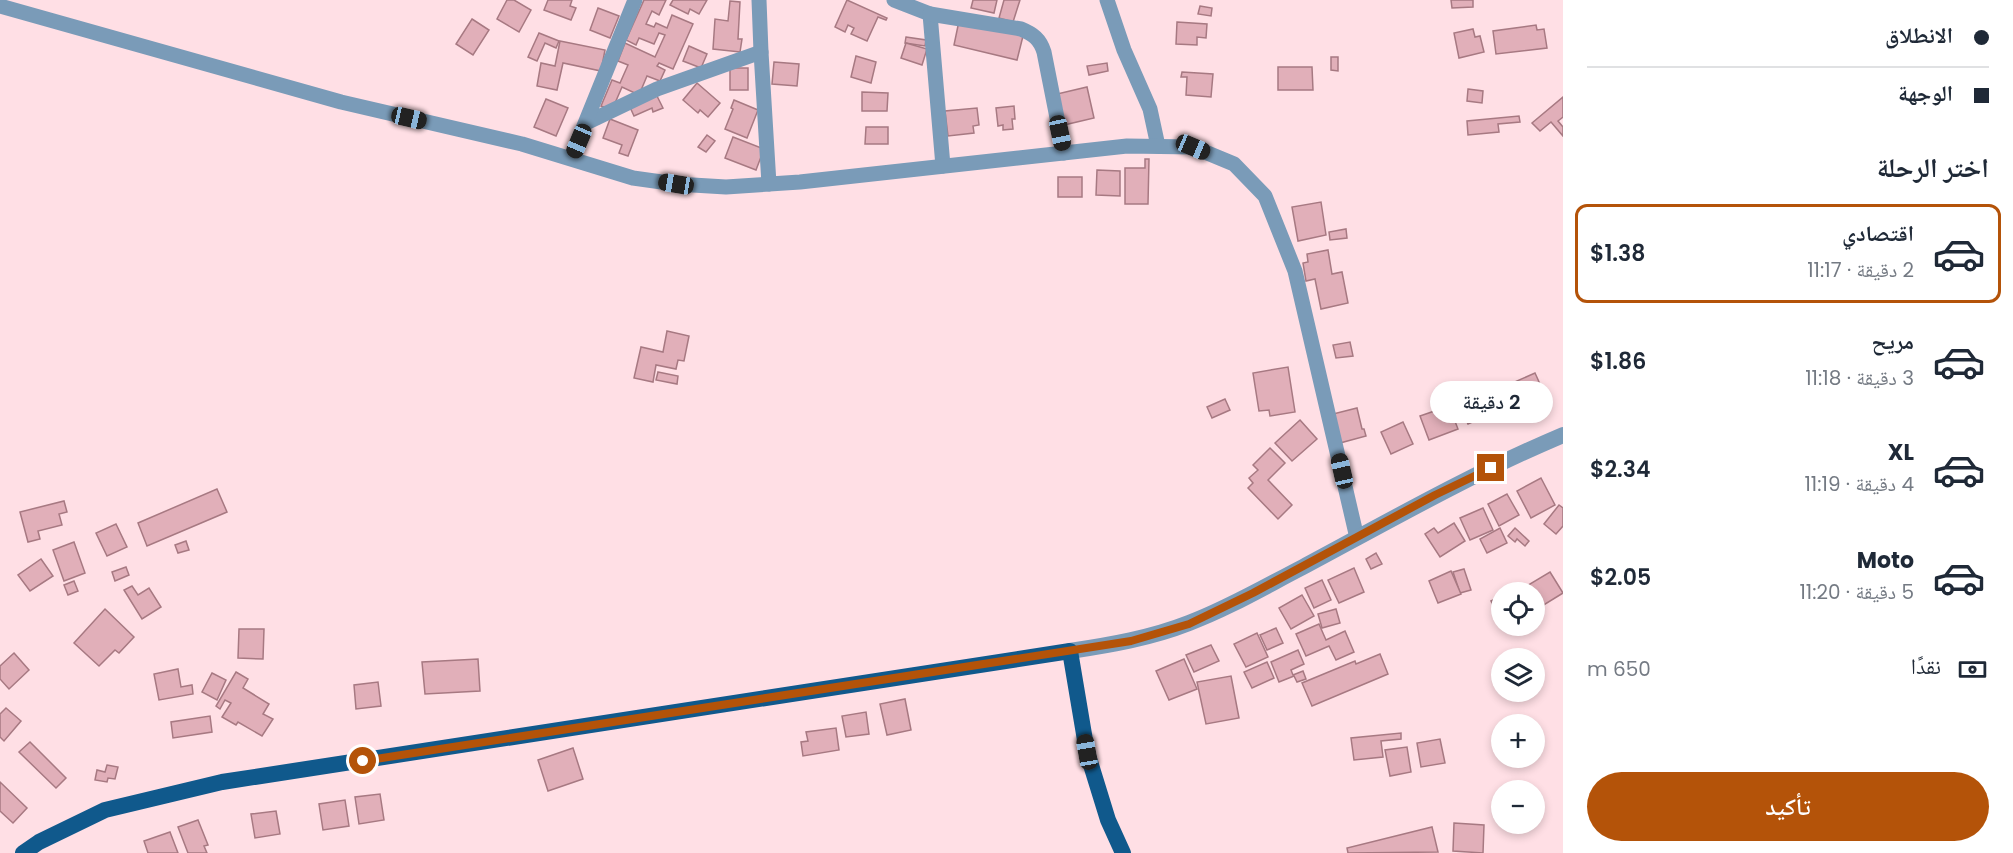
<!DOCTYPE html>
<html lang="ar">
<meta charset="utf-8">
<style>
body{margin:0;font-family:Poppins,"Noto Naskh Arabic",sans-serif;background:#f6f6f7;color:#1f2937;direction:rtl;height:100vh;display:flex;flex-direction:column;font-size:22px;white-space:nowrap}
*{box-sizing:border-box;margin:0}
p{font-size:20px;color:#747a83}
.icon{flex:none;width:33px;height:33px;fill:none;stroke:currentColor;stroke-width:2;stroke-linecap:round;stroke-linejoin:round}
.map{position:relative;flex:1;overflow:hidden;direction:ltr}
.details{display:flex;flex-direction:column;background:#fff;width:450px}
.details>*{flex:none}
.guide{display:grid;align-content:center;height:132px;padding:0 24px;background:#fff}
.tools{position:absolute;left:1491px;top:582px;display:grid;gap:12px}
.tools a{display:grid;place-items:center;width:54px;height:54px;border-radius:50%;background:#fff;box-shadow:0 3px 9px #0003;font-size:30px}
.end{position:absolute;width:27px;height:27px;margin:-14px;border:8px solid #b45309;background:#fff;box-shadow:0 0 0 3px #fff}
.from{border-radius:50%}
.bubble{position:absolute;height:42px;border-radius:21px;background:#fff;box-shadow:0 3px 9px #0003;font-size:20px;font-weight:600;line-height:42px;text-align:center;direction:rtl}
.car{position:absolute;width:18px;height:36px;margin:-18px -9px;border-radius:8px;box-shadow:0 0 4px 2px #0007;background:linear-gradient(#222 24%,#8ab4d8 0 40%,#222 0 76%,#8ab4d8 0 86%,#222 0)}
.guide b{display:flex;align-items:center;gap:21px;height:57px;font-size:22px}
.guide b+b{border-top:2px solid #e0e1e3}
.guide i{width:15px;height:15px;background:#1f2937}
ul{padding:0;list-style:none}
li{display:flex;align-items:center;gap:18px;height:99px;margin:0 12px 9px;padding:0 12px;border:3px solid transparent;border-radius:12px}
li div{flex:1}
li b{display:block;font-size:22px}
li em{font-style:normal;font-weight:600}
li.active{border-color:#b45309}
li>.icon{width:54px;height:54px;stroke-width:1.5}
h2{padding:0 24px;font-size:27px;line-height:72px}
.pay{display:flex;align-items:center;gap:15px;height:66px;padding:0 24px;font-size:22px}
.pay p{margin-inline-start:auto}
.action{display:flex;gap:12px;margin-top:auto;padding:12px 24px}
.action a{flex:1;height:69px;border-radius:36px;background:#b45309;color:#fff;font-size:24px;font-weight:600;line-height:69px;text-align:center}
main{display:flex;flex:1;min-height:0}
.map>svg:first-child{display:block}
.building{fill:#e1afb9;stroke:#a77982;stroke-width:1.5}
.lines{fill:none;stroke-linecap:round;stroke-linejoin:round}
.minor{stroke:#7a9bb8;stroke-width:15}
.tertiary{stroke:#7a9bb8;stroke-width:16}
.primary{stroke:#10598c;stroke-width:16}
.route{stroke:#b45309;stroke-width:8}
</style>
<main>
<section class="details">
<div class="guide">
<b><i class="from"></i>الانطلاق</b>
<b><i></i>الوجهة</b>
</div>
<h2>اختر الرحلة</h2>
<ul>
<li class="active"><svg class="icon" aria-label="car" viewBox="0 0 24 24"><path d="M5 17H2v-5l4-1 3-4h7l3 4 3 1v5h-3M9 17h6M6 11h13"/><circle cx="7" cy="17" r="2"/><circle cx="17" cy="17" r="2"/></svg><div><b>اقتصادي</b><p>2 دقيقة · 11:17</p></div><em>$1.38</em></li>
<li><svg class="icon" aria-label="car" viewBox="0 0 24 24"><path d="M5 17H2v-5l4-1 3-4h7l3 4 3 1v5h-3M9 17h6M6 11h13"/><circle cx="7" cy="17" r="2"/><circle cx="17" cy="17" r="2"/></svg><div><b>مريح</b><p>3 دقيقة · 11:18</p></div><em>$1.86</em></li>
<li><svg class="icon" aria-label="car" viewBox="0 0 24 24"><path d="M5 17H2v-5l4-1 3-4h7l3 4 3 1v5h-3M9 17h6M6 11h13"/><circle cx="7" cy="17" r="2"/><circle cx="17" cy="17" r="2"/></svg><div><b>XL</b><p>4 دقيقة · 11:19</p></div><em>$2.34</em></li>
<li><svg class="icon" aria-label="car" viewBox="0 0 24 24"><path d="M5 17H2v-5l4-1 3-4h7l3 4 3 1v5h-3M9 17h6M6 11h13"/><circle cx="7" cy="17" r="2"/><circle cx="17" cy="17" r="2"/></svg><div><b>Moto</b><p>5 دقيقة · 11:20</p></div><em>$2.05</em></li>
</ul>
<div class="pay"><svg class="icon" aria-label="cash" viewBox="0 0 24 24"><path d="M3 7h18v10H3z"/><circle cx="12" cy="12" r="2"/></svg>نقدًا<p>650 m</p></div>
<div class="action"><a>تأكيد</a></div>
</section>
<div class="map">
<svg width="1563" height="853" viewBox="0 0 1563 853">
<rect width="100%" height="100%" fill="#ffdfe5"/>
<g class="building">
<path d="M507 0H514L531 10 519 32 497 19Z"/>
<path d="M548 0H572L570 6 576 8 571 20 544 10Z"/>
<path d="M644 0H666L659 15 652 11 646 24 654 27 656 23 667 28 672 15 693 24 673 69 659 63 657 66 665 70 660 81 647 76 639 95 622 87 612 110 601 106 612 80 620 83 628 65 618 61 625 43 655 57 665 35 659 33 654 44 639 38 636 45 626 40Z"/>
<path d="M673 0H707L699 14 690 9 688 14 670 5Z"/>
<path d="M847 0 887 18 886 20 878 17 867 41 851 34 854 28 848 25 845 32 835 27Z"/>
<path d="M973 0H997L994 13 971 8Z"/>
<path d="M1004 0H1020L1013 22 999 18Z"/>
<path d="M1451 0H1473V7L1452 8Z"/>
<path d="M730 1 740 2 738 39H742L740 52 713 49 715 19 728 21Z"/>
<path d="M1200 6 1212 8 1211 16 1198 14Z"/>
<path d="M598 8 619 16 610 38 590 30Z"/>
<path d="M472 19 489 30 473 55 456 44Z"/>
<path d="M959 21 1023 36 1017 60 954 45Z"/>
<path d="M1177 22 1207 24 1206 38 1197 37V45L1176 44Z"/>
<path d="M1536 25 1537 30 1544 29 1547 48 1496 54 1493 31Z"/>
<path d="M1473 29 1475 37 1480 36 1484 52 1459 58 1454 33Z"/>
<path d="M539 33 559 41 556 48 545 43 537 61 528 57Z"/>
<path d="M906 37 926 40 925 46 905 43Z"/>
<path d="M560 41 605 50 601 71 563 63 557 90 537 86 541 63 555 66Z"/>
<path d="M906 43 927 49 922 65 901 58Z"/>
<path d="M689 46 707 54 701 68 683 61Z"/>
<path d="M856 56 876 62 871 83 851 77Z"/>
<path d="M1331 57H1338V71L1331 70Z"/>
<path d="M774 62 799 64 797 86 772 84Z"/>
<path d="M1107 63 1108 71 1089 75 1087 66Z"/>
<path d="M1278 67H1312L1313 90H1278Z"/>
<rect x="730" y="68" width="18" height="22"/>
<path d="M1182 72 1213 74 1211 97 1186 95 1187 77H1181Z"/>
<path d="M697 83 720 103 708 117 700 110 698 113 683 100Z"/>
<path d="M1087 87 1094 118 1064 125 1057 94Z"/>
<path d="M1468 89 1483 91 1482 103 1467 101Z"/>
<path d="M862 92 888 93 887 111H862Z"/>
<path d="M657 96 663 108 653 112 652 108 634 116 629 105Z"/>
<path d="M1563 97V117L1558 121 1563 127V136L1551 122 1540 131 1532 123Z"/>
<path d="M546 99 568 108 556 136 534 127Z"/>
<path d="M734 100 758 110 747 138 725 129 733 109 731 108Z"/>
<path d="M1014 106 1015 119H1012L1013 129 1003 130V125L998 126 996 108Z"/>
<path d="M977 108 979 125 973 126 974 133 948 136 945 111Z"/>
<path d="M1519 116 1520 122 1498 124 1499 132 1468 135 1467 121Z"/>
<path d="M610 119 638 130 628 156 619 153 622 145 603 138Z"/>
<path d="M866 127H888V144H865Z"/>
<path d="M707 135 715 141 706 152 698 147Z"/>
<path d="M733 137 764 149 756 170 725 158Z"/>
<path d="M1145 159H1149L1148 204H1125V168H1145Z"/>
<path d="M1097 170 1120 171V196L1096 195Z"/>
<rect x="1058" y="177" width="24" height="20"/>
<path d="M1321 202 1326 235 1298 241 1292 207Z"/>
<path d="M1346 229 1347 238 1330 240 1329 232Z"/>
<path d="M1328 250 1332 274 1342 272 1348 303 1321 309 1315 279 1306 281 1303 263 1308 262 1307 254Z"/>
<path d="M667 331 689 336 684 361 678 360 676 369 656 365 653 382 634 378 641 347 663 352Z"/>
<path d="M1350 342 1353 356 1336 358 1333 345Z"/>
<path d="M1288 367 1295 412 1270 416 1269 410 1259 411 1253 373Z"/>
<path d="M658 372 678 376 677 384 656 380Z"/>
<path d="M1535 373 1545 395 1518 407 1508 385Z"/>
<path d="M1481 393 1490 414 1468 424 1458 403Z"/>
<path d="M1225 399 1230 410 1212 418 1207 407Z"/>
<path d="M1449 406 1458 429 1429 440 1420 416Z"/>
<path d="M1357 408 1362 429H1364L1366 436 1340 443 1333 414Z"/>
<path d="M1300 420 1317 439 1292 461 1275 443Z"/>
<path d="M1403 422 1413 444 1391 454 1381 432Z"/>
<path d="M1270 448 1285 463 1268 480 1292 505 1278 519 1248 488 1253 483 1249 478 1258 470 1253 465Z"/>
<path d="M1541 478 1555 505 1531 518 1517 491Z"/>
<path d="M217 489 227 512 147 546 138 523Z"/>
<path d="M1507 494 1519 515 1499 526 1488 504Z"/>
<path d="M64 501 67 512 59 514 62 525 38 531 40 539 28 542 20 512Z"/>
<path d="M1559 505 1563 508V526L1556 534 1544 524Z"/>
<path d="M1483 508 1493 530 1470 540 1460 518Z"/>
<path d="M1454 523 1465 541 1440 557 1425 534 1434 528 1438 533Z"/>
<path d="M116 524 127 547 107 556 96 533Z"/>
<path d="M1500 528 1507 543 1487 553 1480 539Z"/>
<path d="M1515 528 1529 541 1525 546 1517 539 1515 542 1508 536Z"/>
<path d="M186 541 189 550 178 553 175 545Z"/>
<path d="M74 542 85 573 64 581 53 550Z"/>
<path d="M1376 553 1382 564 1371 569 1366 559Z"/>
<path d="M41 559 53 576 30 591 18 575Z"/>
<path d="M126 567 129 575 115 581 112 572Z"/>
<path d="M1354 568 1364 592 1339 603 1328 580Z"/>
<path d="M1464 569 1471 590 1460 593 1453 572Z"/>
<path d="M1451 571 1461 594 1438 603 1429 581Z"/>
<path d="M1550 572 1563 593 1534 611V592H1521L1520 590Z"/>
<path d="M1322 580 1331 600 1314 608 1305 588Z"/>
<path d="M74 581 78 591 68 595 64 585Z"/>
<path d="M132 586 138 595 149 588 161 607 142 619 124 590Z"/>
<path d="M1302 595 1314 616 1291 629 1279 608Z"/>
<path d="M1502 596V624H1501L1491 601Z"/>
<path d="M105 609 134 637 119 653 115 650 99 666 74 643Z"/>
<path d="M1336 609 1340 623 1322 628 1318 614Z"/>
<path d="M1319 624 1326 640 1345 631 1354 652 1336 660 1329 646 1306 656 1296 634Z"/>
<path d="M1276 628 1283 643 1267 650 1260 635Z"/>
<path d="M239 629H264L263 659 238 658Z"/>
<path d="M1257 633 1268 657 1246 667 1234 644Z"/>
<path d="M1211 645 1219 661 1194 672 1186 655Z"/>
<path d="M1298 650 1304 664 1291 670 1293 675 1303 671 1306 679 1297 682 1294 676 1279 682 1271 662Z"/>
<path d="M14 653 29 670 9 689 0 679V666Z"/>
<path d="M1380 654 1388 674 1312 706 1302 683 1355 661 1356 664Z"/>
<path d="M478 659 480 691 425 694 422 662Z"/>
<path d="M1184 659 1197 689 1169 700 1156 671Z"/>
<path d="M1267 662 1274 678 1252 688 1244 672Z"/>
<path d="M178 669 181 687 192 685 193 694 159 700 154 674Z"/>
<path d="M236 672 248 679 243 688 269 704 263 714 273 719 262 736 238 722 236 725 222 717 231 703 225 700 220 709 216 706Z"/>
<path d="M212 673 226 680 217 700 202 692Z"/>
<path d="M1231 676 1239 718 1206 724 1197 682Z"/>
<path d="M378 682 381 706 356 709 354 685Z"/>
<path d="M905 699 911 730 887 735 880 704Z"/>
<path d="M6 708 21 721 4 741 0 737V714Z"/>
<path d="M866 712 869 734 846 737 842 716Z"/>
<path d="M210 716 212 732 173 738 171 722Z"/>
<path d="M836 728 839 750 803 756 801 742 808 741 806 732Z"/>
<path d="M1401 733V739L1381 741 1383 757 1354 760 1351 738Z"/>
<path d="M1440 739 1445 763 1421 767 1417 743Z"/>
<path d="M30 742 66 778 56 788 19 752Z"/>
<path d="M1407 747 1411 772 1390 776 1385 750Z"/>
<path d="M573 748 583 779 548 791 538 760Z"/>
<path d="M107 765 118 767 115 779 108 778 107 782 95 780 97 770 105 772Z"/>
<path d="M0 782 27 808 13 823 0 811Z"/>
<path d="M380 794 384 820 359 824 355 797Z"/>
<path d="M345 800 349 826 323 830 319 804Z"/>
<path d="M276 811 280 834 255 838 251 814Z"/>
<path d="M198 820 208 845 204 846 207 853H188L178 827Z"/>
<path d="M1454 823 1484 825 1483 853 1453 851Z"/>
<path d="M1432 827 1438 852 1348 853 1347 848Z"/>
<path d="M170 832 178 853H148L144 841Z"/>
</g>
<g class="lines">
<g class="minor">
<path d="M759 0 761 52 769 184"/>
<path d="M894 0 930 14 943 166"/>
<path d="M1107 0 1124 50 1150 109 1158 146"/>
<path d="M0 6 341 102 522 144 633 178 676 184 726 187 800 182 1127 146 1193 147 1234 164 1265 196 1295 271 1357 538"/>
<path d="M930 14 1021 29C1033 34 1040 39 1044 52L1064 153"/>
<path d="M586 123 657 89 761 52"/>
<path d="M571 158 635 0"/>
</g>
<path class="tertiary" d="M1070 651C1110 645 1151 638 1189 623 1229 608 1266 586 1303 567 1389 521 1473 473 1563 435"/>
<path class="primary" d="M23 853 39 842 105 810 222 782 1070 651 1087 752 1108 820 1123 853"/>
</g>
<g class="lines">
<path class="route" d="M363 761 1131 641 1189 624 1253 593 1435 495 1491 468"/>
</g>
</svg>
<div class="tools">
<a><svg class="icon" aria-label="locate" viewBox="0 0 24 24"><circle cx="12" cy="12" r="6"/><path d="M12 2v4M12 18v4M2 12h4M18 12h4"/></svg></a>
<a><svg class="icon" aria-label="layers" viewBox="0 0 24 24"><path d="M12 4l9 5-9 5-9-5zM3 14l9 5 9-5"/></svg></a>
<a>+</a>
<a>−</a>
</div>
<i class="end from" style="left:363px;top:761px"></i>
<i class="end" style="left:1491px;top:468px"></i>
<div class="bubble" style="left:1430px;top:381px;width:123px">2 دقيقة</div>
<i class="car" style="left:409px;top:118px;rotate:103deg"></i>
<i class="car" style="left:1060px;top:133px;rotate:168deg"></i>
<i class="car" style="left:579px;top:141px;rotate:203deg"></i>
<i class="car" style="left:1193px;top:147px;rotate:113deg"></i>
<i class="car" style="left:676px;top:184px;rotate:279deg"></i>
<i class="car" style="left:1342px;top:471px;rotate:347deg"></i>
<i class="car" style="left:1087px;top:752px;rotate:350deg"></i>
</div>
</main>
